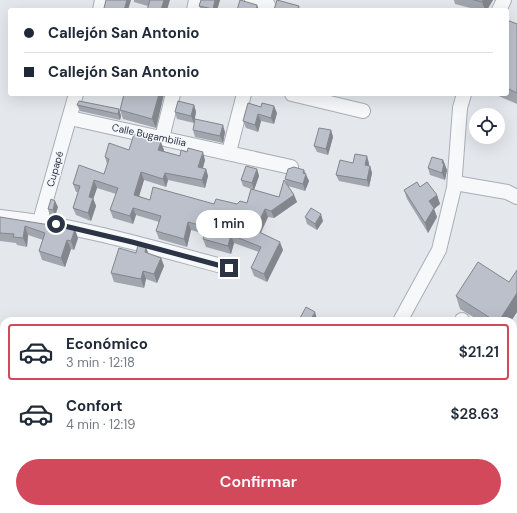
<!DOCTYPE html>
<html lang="es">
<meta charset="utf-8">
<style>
body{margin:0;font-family:"DM Sans",sans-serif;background:#f6f6f7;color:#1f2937;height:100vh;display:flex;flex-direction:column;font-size:15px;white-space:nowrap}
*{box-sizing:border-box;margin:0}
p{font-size:13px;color:#747a83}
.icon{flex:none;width:22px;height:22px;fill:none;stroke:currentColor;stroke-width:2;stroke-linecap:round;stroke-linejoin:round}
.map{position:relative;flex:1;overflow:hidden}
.details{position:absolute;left:0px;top:317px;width:517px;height:196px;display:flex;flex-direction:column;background:#fff;border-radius:12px 12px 0 0;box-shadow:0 4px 16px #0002}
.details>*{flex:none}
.banner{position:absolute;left:8px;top:8px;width:501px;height:88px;border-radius:4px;box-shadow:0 4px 16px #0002;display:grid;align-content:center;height:88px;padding:0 16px;background:#fff}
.fabs{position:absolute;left:469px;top:108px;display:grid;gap:8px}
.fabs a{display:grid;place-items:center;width:36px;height:36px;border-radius:50%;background:#fff;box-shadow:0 4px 16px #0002;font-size:20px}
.end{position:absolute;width:18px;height:18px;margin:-9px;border:5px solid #2b3445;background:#fff;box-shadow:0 0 0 2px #fff}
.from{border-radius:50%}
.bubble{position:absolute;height:28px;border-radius:14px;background:#fff;box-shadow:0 4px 16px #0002;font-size:13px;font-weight:600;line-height:28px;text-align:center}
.banner b{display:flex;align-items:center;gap:14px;height:38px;font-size:15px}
.banner b+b{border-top:1px solid #e0e1e3}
.banner i{width:10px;height:10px;background:#1f2937}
ul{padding:7px 0 0;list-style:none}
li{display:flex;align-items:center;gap:12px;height:56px;margin:0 8px 6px;padding:0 8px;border:2px solid transparent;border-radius:4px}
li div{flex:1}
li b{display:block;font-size:15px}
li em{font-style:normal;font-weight:600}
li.active{border-color:#d1495b}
li>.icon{width:36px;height:36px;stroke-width:1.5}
.cta{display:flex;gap:8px;margin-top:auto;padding:8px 16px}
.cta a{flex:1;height:46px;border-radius:24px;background:#d1495b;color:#fff;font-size:16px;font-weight:600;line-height:46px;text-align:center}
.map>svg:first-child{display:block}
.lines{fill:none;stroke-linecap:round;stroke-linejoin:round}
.minor-casing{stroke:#a9aeb7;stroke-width:16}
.minor{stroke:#f7f8fa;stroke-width:14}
.wall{fill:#a1a5ae}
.shaded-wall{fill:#83868d}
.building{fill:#bbc0ca;stroke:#83868d}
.route{stroke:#2b3445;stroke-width:5}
.labels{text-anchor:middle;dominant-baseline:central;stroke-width:3;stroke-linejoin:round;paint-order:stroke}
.street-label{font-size:10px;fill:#2b3445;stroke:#f4f6f9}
</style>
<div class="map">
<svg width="517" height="513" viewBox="0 0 517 513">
<rect width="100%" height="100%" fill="#e4e7ec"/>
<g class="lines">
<defs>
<g id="minor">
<path d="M252 0 268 5"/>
<path d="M100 10 102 0"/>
<path d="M194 10 196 0"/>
<path d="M499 10 504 0"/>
<path d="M292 94 363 111"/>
<path d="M70 118 291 167"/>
<path d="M162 138 173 94"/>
<path d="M229 152 244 94"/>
<path d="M455 183 507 192 517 197"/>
<path d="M0 217C78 225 154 248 229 268"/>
<path d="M40 221 76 94"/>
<path d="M462 320V321"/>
<path d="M400 321 439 250 454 188 460 108 464 94"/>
<path d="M513 470 517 472"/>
<path d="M513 484 517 487"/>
<path d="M228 513 234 509"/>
</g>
</defs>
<use href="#minor" class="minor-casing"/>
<use href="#minor" class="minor"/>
</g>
<g class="wall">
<path d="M134 0H170L148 6 134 2Z"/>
<path d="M201 0H220L217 10H201L199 6Z"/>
<path d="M454 0H493L487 10H478L455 4Z"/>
<path d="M507 20 517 24V104L494 94H507Z"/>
<path d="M124 94H164L156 128 123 119 120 110Z"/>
<path d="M248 103 277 113 274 124 261 121 258 132 246 128 243 121Z"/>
<path d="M77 105 119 109 121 116 120 120 80 111Z"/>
<path d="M194 105 196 112 194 123 177 119 175 112Z"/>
<path d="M193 130 225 132 223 143 195 137Z"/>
<path d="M331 130 333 137 328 155 317 152 314 146Z"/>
<path d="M152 138V140L164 150 163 151 180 156 205 160 203 168 206 169 208 176 205 188 168 180 166 187 144 180 139 196 150 200 214 204H237L247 203 251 189 243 186 241 180 257 169 259 176 254 190 279 197 286 183 285 179 305 174 309 181 305 191 288 186 294 195 297 202 274 218 268 217 261 233 283 250 267 282 254 276 251 268 259 252 234 243 231 254 206 247 203 239 205 234 191 230 187 247 159 239 156 231 159 222 136 215 133 224 113 218 110 210 116 194 97 188 93 198 96 206 91 221 76 215 73 208 78 192H76L73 184 104 174 107 164 105 157 129 150Z"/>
<path d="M443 160 447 170 445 180 430 175 428 168Z"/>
<path d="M353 163H369V166H370L372 173 369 187 339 181 336 175Z"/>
<path d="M420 187 437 195 440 204 434 209 437 217 428 233 407 199 404 190Z"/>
<path d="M58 207 55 216H50L48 209Z"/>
<path d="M0 217 78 238 74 250 71 249 65 267 42 260 39 251 43 240 28 235 27 247 17 245 16 243 0 241Z"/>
<path d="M305 217 323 221 317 230 307 224Z"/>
<path d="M136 253 149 254 161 258 164 266 157 283 146 279 144 288 114 282 111 273Z"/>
<path d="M517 270V312L511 321H480L460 309 456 296 509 282Z"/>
<path d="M439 509H493L499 513H442L440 512Z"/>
</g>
<g class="shaded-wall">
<path d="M127 0H131L128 10H124Z"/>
<path d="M164 0H170L167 10H161Z"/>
<path d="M215 0H220L217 10H213Z"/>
<path d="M483 0H493L487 10H485L482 2Z"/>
<path d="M257 5 259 10H256Z"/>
<path d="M299 6 300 10H297Z"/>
<path d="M159 94H164L156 128 152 119Z"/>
<path d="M194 105 196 112 194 123 191 116Z"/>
<path d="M274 106 277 113 274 124 271 118Z"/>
<path d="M119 109 121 116 120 120 118 114Z"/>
<path d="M258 114 261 121 258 132 255 125Z"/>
<path d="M223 125 225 132 223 143 220 136Z"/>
<path d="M331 130 333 137 328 155 326 149Z"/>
<path d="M161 142 164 150 161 157 158 150Z"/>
<path d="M203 152 205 160 201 174 198 167Z"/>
<path d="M367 156 369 163 368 172 365 165Z"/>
<path d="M443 160 447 170 445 180 442 173V163Z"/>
<path d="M370 166 372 173 369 187 367 180Z"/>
<path d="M206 169 208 176 205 188 202 180Z"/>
<path d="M257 169 259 176 254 190 252 183Z"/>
<path d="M304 170 309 181 305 191 303 184V173Z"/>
<path d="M141 172 144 180 137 203 134 195Z"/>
<path d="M165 173 168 180 166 187 163 179Z"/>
<path d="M94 180 97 188 93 200V198L96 206 91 221 88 213 89 197Z"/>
<path d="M294 195 297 202 274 218 271 211Z"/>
<path d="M437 195 440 204 434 209 437 217 428 233 425 223 429 201Z"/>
<path d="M55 201 58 207 55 216 53 210Z"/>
<path d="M133 208 136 215 133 224 130 216Z"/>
<path d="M265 209 268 217 258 238 255 230Z"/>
<path d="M321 214 323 221 317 230 315 224Z"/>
<path d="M188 222 191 230 187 247 184 239Z"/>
<path d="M25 226 28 235 27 247 23 238Z"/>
<path d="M75 229 78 238 74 250 71 241Z"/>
<path d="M231 235 234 243 231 254 228 246Z"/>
<path d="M67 240 71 249 65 267 61 258Z"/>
<path d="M280 242 283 250 267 282 264 274Z"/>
<path d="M146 247 149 255 145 252Z"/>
<path d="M161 258 164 266 157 283 154 274Z"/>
<path d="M143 271 146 279 144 288 141 279Z"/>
<path d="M517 293V312L511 321H499Z"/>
<path d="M315 312 317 319 316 321H310Z"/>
<path d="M4 473V484L0 491V480Z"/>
<path d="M4 509H7L9 513H2V512Z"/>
<path d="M77 509H82L80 512 81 513H76Z"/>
</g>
<g class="building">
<path d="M106 0H127L124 10H110L104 8Z"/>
<path d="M150 0H164L161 10H147Z"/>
<path d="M201 0H215L213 9 199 6Z"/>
<path d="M240 0 257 5 256 10H237Z"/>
<path d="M277 0 299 6 297 10H274Z"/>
<path d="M474 0H483L482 2Z"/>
<path d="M507 20 517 24V93L507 88Z"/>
<path d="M124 94H159L152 119 120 110Z"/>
<path d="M79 101 119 109 118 114 77 105Z"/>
<path d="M178 101 194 105 191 116 175 112Z"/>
<path d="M248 103 261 107 262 103 274 106 271 118 258 114 255 125 243 121Z"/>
<path d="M195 119 223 125 220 136 193 130Z"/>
<path d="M319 128 331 130 326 149 314 146Z"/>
<path d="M134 134 152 138 151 139 161 142 158 150 180 156 181 150 187 152 188 148 203 152 198 167 206 169 202 180 165 173 163 179 141 172 134 195 150 200 153 187 214 204 216 199 237 204 240 201 247 203 251 189 279 197 284 180 294 195 271 211 265 209 255 230 280 242 264 274 251 268 261 247 231 235 228 246 203 239 207 227 188 222 184 239 156 231 161 216 133 208 130 216 110 210 118 188 94 180 89 197 93 198 88 213 73 208 80 186 73 184 79 165 104 174 109 159 105 157 109 143 129 150Z"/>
<path d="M355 154 367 156 365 165 370 166 367 180 336 175 340 160 353 163Z"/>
<path d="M432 157 443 160 442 163H444L442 173 428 168Z"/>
<path d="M246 166 257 169 252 183 241 180Z"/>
<path d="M294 167 304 170 303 173 306 174 303 184 285 179 288 169Z"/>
<path d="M417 182 420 187 427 182 437 195 429 201 434 208 425 223 404 190Z"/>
<path d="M51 199 55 201 53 210 48 209Z"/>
<path d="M311 208 321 214 315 224 305 217Z"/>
<path d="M0 217 75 229 71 241 67 240 61 258 39 251 45 233 25 226 23 238 13 237 14 234 0 233Z"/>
<path d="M138 245 146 247 145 252 161 258 154 274 143 271 141 279 111 273 119 248 136 253Z"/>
<path d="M478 262 509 282 517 270V293L499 321H495L456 296Z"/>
<path d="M306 307 315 312 310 321H306L300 318Z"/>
<path d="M0 461 4 463V473L0 480Z"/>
<path d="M0 502 4 505V509L2 512 3 513H0Z"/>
<path d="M31 509H32L39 513H28Z"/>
<path d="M59 509H79L76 513H57Z"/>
<path d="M443 509H493L499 513H449Z"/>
</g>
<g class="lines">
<path class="route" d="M56 224 132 242 229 268"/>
</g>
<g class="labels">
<g class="street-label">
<text transform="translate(149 135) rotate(12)">Calle Bugambilia</text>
<text transform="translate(55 169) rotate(-74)">Cupapé</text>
</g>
</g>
</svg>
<div class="fabs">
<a><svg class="icon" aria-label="locate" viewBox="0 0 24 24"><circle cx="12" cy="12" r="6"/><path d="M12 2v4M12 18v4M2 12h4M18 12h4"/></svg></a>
</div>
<i class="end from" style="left:56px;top:224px"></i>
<i class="end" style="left:229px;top:268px"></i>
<div class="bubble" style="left:196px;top:210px;width:66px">1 min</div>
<div class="banner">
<b><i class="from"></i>Callejón San Antonio</b>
<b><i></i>Callejón San Antonio</b>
</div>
<section class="details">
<ul>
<li class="active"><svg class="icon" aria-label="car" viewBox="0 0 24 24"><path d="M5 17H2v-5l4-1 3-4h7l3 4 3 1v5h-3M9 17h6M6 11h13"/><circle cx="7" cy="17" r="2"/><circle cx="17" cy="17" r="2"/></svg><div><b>Económico</b><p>3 min · 12:18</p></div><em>$21.21</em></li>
<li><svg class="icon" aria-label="car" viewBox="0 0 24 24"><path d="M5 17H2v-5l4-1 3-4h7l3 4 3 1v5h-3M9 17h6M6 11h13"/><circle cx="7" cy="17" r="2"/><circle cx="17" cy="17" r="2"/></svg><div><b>Confort</b><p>4 min · 12:19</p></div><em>$28.63</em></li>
</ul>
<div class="cta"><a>Confirmar</a></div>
</section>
</div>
